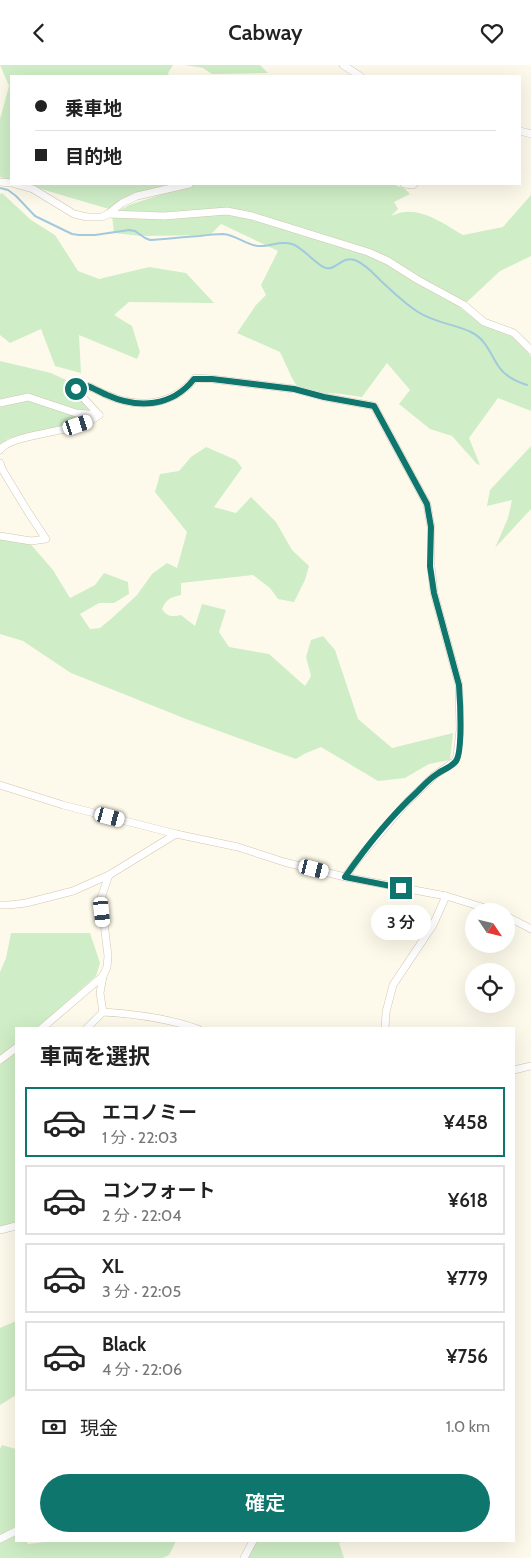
<!DOCTYPE html>
<html lang="ja">
<meta charset="utf-8">
<style>
body{margin:0;font-family:Cabin,"Noto Sans JP",sans-serif;background:#f2f2f2;color:#222;height:100vh;display:flex;flex-direction:column;font-size:19px;white-space:nowrap}
*{box-sizing:border-box;margin:0}
p{font-size:16px;color:#767676}
.icon{flex:none;width:28px;height:28px;fill:none;stroke:currentColor;stroke-width:2;stroke-linecap:round;stroke-linejoin:round}
.map{position:relative;flex:1;overflow:hidden}
.details{position:absolute;left:15px;top:962px;width:500px;height:515px;display:flex;flex-direction:column;background:#fff;border-radius:0px;box-shadow:0 5px 20px #0002}
.details>*{flex:none}
.banner{position:absolute;left:10px;top:10px;width:511px;height:110px;border-radius:0px;box-shadow:0 5px 20px #0002;display:grid;align-content:center;height:110px;padding:0 25px;background:#fff}
.needle{width:32px;rotate:125deg}
.buttons{position:absolute;left:465px;top:838px;display:grid;gap:10px}
.buttons a{display:grid;place-items:center;width:50px;height:50px;border-radius:50%;background:#fff;box-shadow:0 5px 20px #0002;font-size:25px}
.end{position:absolute;width:22px;height:22px;margin:-11px;border:6px solid #0f766e;background:#fff;box-shadow:0 0 0 2px #fff}
.from{border-radius:50%}
.bubble{position:absolute;height:35px;border-radius:18px;background:#fff;box-shadow:0 5px 20px #0002;font-size:16px;font-weight:600;line-height:35px;text-align:center}
.car{position:absolute;width:15px;height:30px;margin:-15px -8px;border-radius:6px;box-shadow:0 0 4px 1px #0007;background:linear-gradient(#fff 24%,#345 0 40%,#fff 0 76%,#345 0 86%,#fff 0)}
.banner b{display:flex;align-items:center;gap:18px;height:48px;font-size:19px}
.banner b+b{border-top:1px solid #e0e0e0}
.banner i{width:12px;height:12px;background:#222}
ul{padding:0;list-style:none}
li{display:flex;align-items:center;gap:15px;height:70px;margin:0 10px 8px;padding:0 15px;border:2px solid #e0e0e0;border-radius:0px}
li div{flex:1}
li b{display:block;font-size:19px}
li em{font-style:normal;font-weight:600}
li.on{border-color:#0f766e}
li>.icon{width:45px;height:45px;stroke-width:1.5}
h2{padding:0 25px;font-size:22px;line-height:60px}
.pay{display:flex;align-items:center;gap:12px;height:55px;padding:0 25px;font-size:19px}
.pay p{margin-inline-start:auto}
.cta{display:flex;gap:10px;margin-top:auto;padding:10px 25px}
.cta a{flex:1;height:58px;border-radius:30px;background:#0f766e;color:#fff;font-size:20px;font-weight:600;line-height:58px;text-align:center}
header{display:flex;justify-content:space-between;align-items:center;height:65px;padding:0 25px;background:#fff;font-size:22px;font-weight:600}
.map>svg:first-child{display:block}
.green{fill:#cfeec7}
.lines{fill:none;stroke-linecap:round;stroke-linejoin:round}
.stream{stroke:#a2c9dd;stroke-width:2}
.minor-casing{stroke:#d3c5ae;stroke-width:8}
.minor{stroke:#fff;stroke-width:7}
.route{stroke:#0f766e;stroke-width:6}
</style>
<header><svg class="icon" aria-label="back" viewBox="0 0 24 24"><path d="M15 5l-7 7 7 7"/></svg>Cabway<svg class="icon" aria-label="heart" viewBox="0 0 24 24"><path d="M12 20l-8-8c-3-5 5-10 8-4 3-6 11-1 8 4z"/></svg></header>
<div class="map">
<svg width="531" height="1493" viewBox="0 0 531 1493">
<rect width="100%" height="100%" fill="#fefaeb"/>
<g class="green">
<path d="M0 0H173L168 8 169 11H11V115L0 112V54L9 21Z"/>
<path d="M184 0H260L268 8 212 9 203 3Z"/>
<path d="M24 119H169L137 128 109 144Z"/>
<path d="M194 119H392L405 124 410 129 394 137 398 144 391 151C416 138 441 157 463 170L503 162 531 130V191L500 206 466 238 440 227 483 260 513 270 531 291V346L498 333 469 373 480 400 477 399 452 371 430 364 399 339 410 325 387 298 362 332 341 329 300 326 292 313 280 287 237 268 256 240 266 230 261 220 278 186 221 159 210 170 141 171 114 168 112 150 129 140Z"/>
<path d="M2 128 31 155 55 170 78 206 99 214 149 202 186 208 214 238 129 237 114 250 132 261 140 287 137 294 79 270 81 308 55 301 41 264 10 278 0 270V129Z"/>
<path d="M0 296 51 308 66 315 99 350 97 352 7 374 0 381Z"/>
<path d="M531 381V444L495 483 508 453 512 435 487 441 490 425Z"/>
<path d="M206 382 236 395 242 403 214 442 236 448 251 432 276 457 292 485 309 501 305 515 294 537 278 534 270 523 253 510 181 518V530C171 532 166 534 162 544 167 552 172 552 181 550L195 561 202 539 226 545 219 567 229 582 269 589 305 621 311 611 306 592 311 575 323 571 335 585 358 654 392 683 453 668 450 695 429 699 405 713 378 716 321 682 304 689 296 694 186 654 71 608 23 576 0 569V468L28 476 53 505 70 533 95 520 104 508 128 517 129 529 114 538H99L80 549 90 564 100 563 112 553 137 530 152 509 167 498 177 503 187 467 155 427 160 409 179 406 191 392Z"/>
<path d="M11 868H90L100 898 96 911 36 964H16V1160L0 1165V907L6 893Z"/>
<path d="M16 1256V1330L0 1340V1263Z"/>
<path d="M2 1380 16 1384V1476H26L28 1479 54 1476H176L169 1490 163 1493H0V1384Z"/>
<path d="M254 1476H342L339 1478 344 1493H244Z"/>
</g>
<g class="lines">
<path class="stream" d="M0 123 8 125 16 131 35 151 72 169 79 170H95L129 165 135 166 145 173 150 175C167 174 183 172 200 171 207 170 215 169 223 169 236 170 246 180 258 181 270 182 280 175 292 179 304 183 317 201 326 203 336 206 343 189 357 196 366 200 373 208 380 215 392 226 404 238 418 247 435 258 454 259 471 267 487 275 490 289 499 302 505 311 518 317 527 320"/>
<defs>
<g id="minor">
<path d="M343 0 360 11"/>
<path d="M520 66 531 69"/>
<path d="M0 117 11 118"/>
<path d="M15 119 33 124 74 149 87 152H102L108 149 122 138 137 131 189 119"/>
<path d="M404 119 413 120 414 119"/>
<path d="M108 149 164 151 227 146 252 151 368 187 388 196 418 215 464 240 484 257 514 268 531 285"/>
<path d="M0 338 28 332 76 348 99 350"/>
<path d="M99 350 78 327 76 324 78 320C87 318 99 327 107 330 138 344 173 341 195 313L212 314 294 324 324 332 374 341 427 439 431 462V501L434 528 459 620 460 665 457 691 455 696 435 710 406 738 359 793 345 812"/>
<path d="M0 385C13 367 77 369 99 350"/>
<path d="M0 398 2 404 28 447 46 474 31 476 0 471"/>
<path d="M0 720 63 740 176 769 238 782 284 797 345 812 446 831 495 846"/>
<path d="M0 840H9L26 838 73 826 109 810 176 769"/>
<path d="M506 851 531 864"/>
<path d="M103 947 100 928 103 911 107 902 108 891 101 833 109 810"/>
<path d="M41 964 103 911"/>
<path d="M86 964 103 947C136 949 167 953 198 964"/>
<path d="M385 964 386 947 393 920 433 860 446 831"/>
<path d="M0 995 16 983"/>
<path d="M514 1005 531 1001"/>
<path d="M0 1165 16 1161"/>
<path d="M0 1474 16 1466"/>
<path d="M244 1493 253 1476"/>
</g>
</defs>
<use href="#minor" class="minor-casing"/>
<use href="#minor" class="minor"/>
</g>
<g class="lines">
<path class="route" d="M76 324 78 320C87 318 99 327 107 330 138 344 172 342 194 314H212L294 324 324 332 374 341 427 439 431 462 430 501 434 528 459 620C460 634 463 686 456 696 452 702 442 705 437 709 429 714 423 721 417 727 390 752 366 782 345 812L401 823"/>
</g>
</svg>
<div class="buttons">
<a><svg class="needle" viewBox="-14 -14 28 28"><path d="M0-13l5 13h-10z" fill="#e53935"/><path d="M0 13l5-13h-10z" fill="#767676"/></svg></a>
<a><svg class="icon" aria-label="locate" viewBox="0 0 24 24"><circle cx="12" cy="12" r="6"/><path d="M12 2v4M12 18v4M2 12h4M18 12h4"/></svg></a>
</div>
<i class="end from" style="left:76px;top:324px"></i>
<i class="end" style="left:401px;top:823px"></i>
<div class="bubble" style="left:371px;top:840px;width:60px">3 分</div>
<i class="car" style="left:78px;top:360px;rotate:72deg"></i>
<i class="car" style="left:110px;top:752px;rotate:105deg"></i>
<i class="car" style="left:314px;top:804px;rotate:104deg"></i>
<i class="car" style="left:102px;top:847px;rotate:174deg"></i>
<div class="banner">
<b><i class="from"></i>乗車地</b>
<b><i></i>目的地</b>
</div>
<section class="details">
<h2>車両を選択</h2>
<ul>
<li class="on"><svg class="icon" aria-label="car" viewBox="0 0 24 24"><path d="M5 17H2v-5l4-1 3-4h7l3 4 3 1v5h-3M9 17h6M6 11h13"/><circle cx="7" cy="17" r="2"/><circle cx="17" cy="17" r="2"/></svg><div><b>エコノミー</b><p>1 分 · 22:03</p></div><em>¥458</em></li>
<li><svg class="icon" aria-label="car" viewBox="0 0 24 24"><path d="M5 17H2v-5l4-1 3-4h7l3 4 3 1v5h-3M9 17h6M6 11h13"/><circle cx="7" cy="17" r="2"/><circle cx="17" cy="17" r="2"/></svg><div><b>コンフォート</b><p>2 分 · 22:04</p></div><em>¥618</em></li>
<li><svg class="icon" aria-label="car" viewBox="0 0 24 24"><path d="M5 17H2v-5l4-1 3-4h7l3 4 3 1v5h-3M9 17h6M6 11h13"/><circle cx="7" cy="17" r="2"/><circle cx="17" cy="17" r="2"/></svg><div><b>XL</b><p>3 分 · 22:05</p></div><em>¥779</em></li>
<li><svg class="icon" aria-label="car" viewBox="0 0 24 24"><path d="M5 17H2v-5l4-1 3-4h7l3 4 3 1v5h-3M9 17h6M6 11h13"/><circle cx="7" cy="17" r="2"/><circle cx="17" cy="17" r="2"/></svg><div><b>Black</b><p>4 分 · 22:06</p></div><em>¥756</em></li>
</ul>
<div class="pay"><svg class="icon" aria-label="cash" viewBox="0 0 24 24"><path d="M3 7h18v10H3z"/><circle cx="12" cy="12" r="2"/></svg>現金<p>1.0 km</p></div>
<div class="cta"><a>確定</a></div>
</section>
</div>
